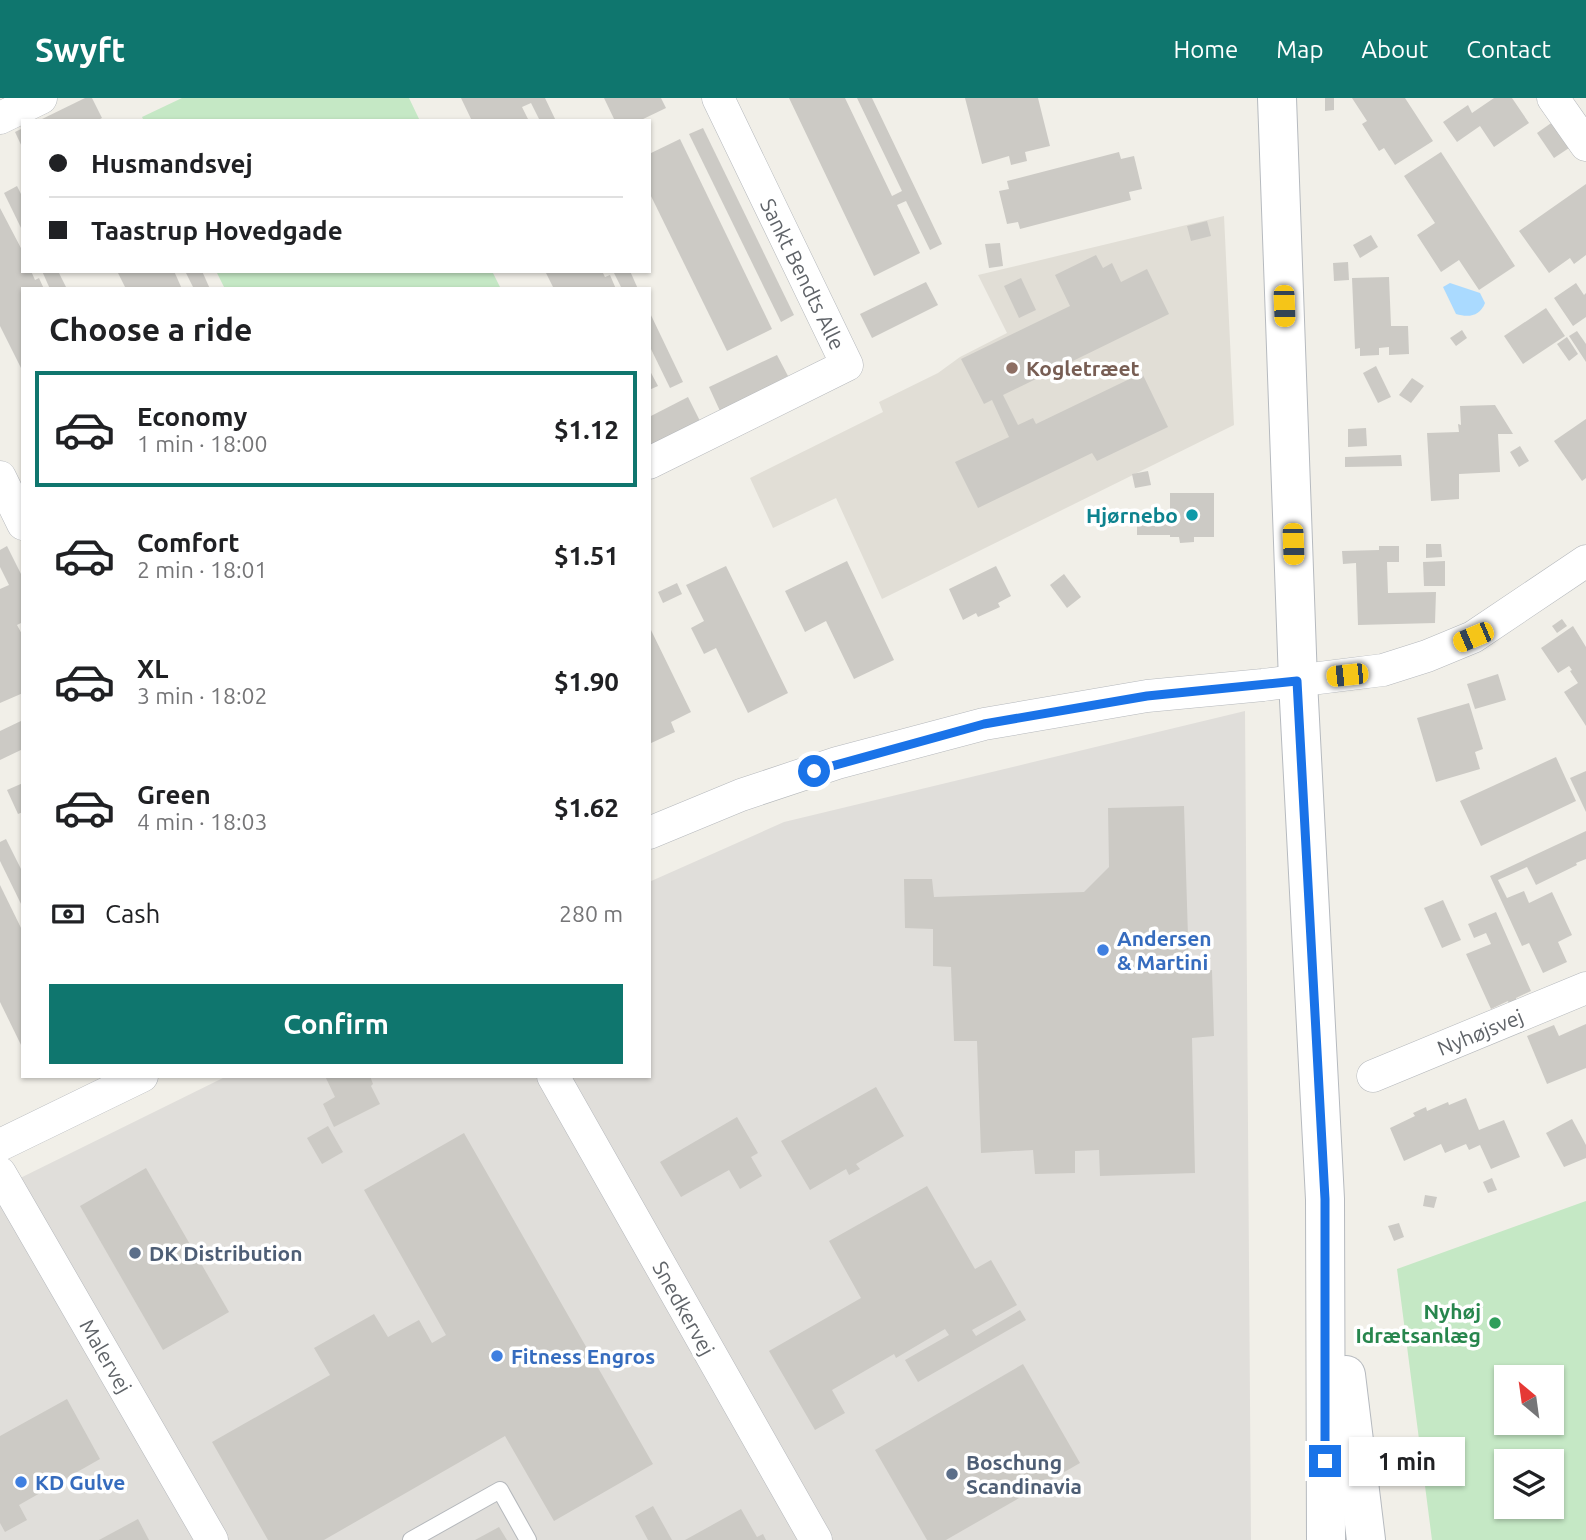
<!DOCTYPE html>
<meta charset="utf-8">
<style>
body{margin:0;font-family:Ubuntu,sans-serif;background:#f6f6f6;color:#202124;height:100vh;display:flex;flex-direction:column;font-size:26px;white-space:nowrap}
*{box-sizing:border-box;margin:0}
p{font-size:23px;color:#757577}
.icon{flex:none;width:38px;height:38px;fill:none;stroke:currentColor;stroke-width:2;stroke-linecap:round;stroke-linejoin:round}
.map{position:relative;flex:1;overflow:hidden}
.panel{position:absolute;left:21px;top:189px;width:630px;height:791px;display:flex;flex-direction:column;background:#fff;border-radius:0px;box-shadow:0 2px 5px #0004}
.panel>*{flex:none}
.hud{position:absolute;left:21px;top:21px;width:630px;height:154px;border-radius:0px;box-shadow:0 2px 5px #0004;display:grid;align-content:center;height:154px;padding:0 28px;background:#fff}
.needle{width:46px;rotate:331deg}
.controls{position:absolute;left:1494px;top:1267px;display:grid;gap:14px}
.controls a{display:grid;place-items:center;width:70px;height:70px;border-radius:0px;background:#fff;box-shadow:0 2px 5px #0004;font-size:35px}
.end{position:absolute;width:32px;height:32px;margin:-16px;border:9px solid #1a73e8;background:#fff;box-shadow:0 0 0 4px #fff}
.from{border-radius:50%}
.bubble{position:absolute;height:49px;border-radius:0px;background:#fff;box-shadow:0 2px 5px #0004;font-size:23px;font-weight:700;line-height:49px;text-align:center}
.car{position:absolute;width:21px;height:42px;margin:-21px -10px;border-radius:9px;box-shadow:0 0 5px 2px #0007;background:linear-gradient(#f5c518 24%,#345 0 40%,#f5c518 0 76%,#345 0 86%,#f5c518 0)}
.hud b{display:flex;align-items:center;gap:24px;height:66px;font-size:26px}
.hud b+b{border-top:2px solid #e0e0e0}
.hud i{width:18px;height:18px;background:#202124}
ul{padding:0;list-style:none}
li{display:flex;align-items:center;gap:21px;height:116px;margin:0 14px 10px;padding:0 14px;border:4px solid transparent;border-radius:0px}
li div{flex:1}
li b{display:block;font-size:26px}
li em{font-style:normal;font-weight:700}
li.active{border-color:#0f766e}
li>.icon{width:63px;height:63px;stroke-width:1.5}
h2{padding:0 28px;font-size:32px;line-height:84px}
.pay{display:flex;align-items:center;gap:18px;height:77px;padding:0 28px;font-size:26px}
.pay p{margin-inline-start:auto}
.primary-button{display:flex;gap:14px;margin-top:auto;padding:14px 28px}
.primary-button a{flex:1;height:80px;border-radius:0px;background:#0f766e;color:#fff;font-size:28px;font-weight:700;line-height:80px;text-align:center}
header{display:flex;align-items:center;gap:42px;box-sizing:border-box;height:98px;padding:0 35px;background:#0f766e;color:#fff}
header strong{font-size:33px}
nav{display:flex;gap:38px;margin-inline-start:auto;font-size:24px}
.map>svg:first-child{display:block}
.industrial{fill:#e0deda}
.education{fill:#e1ded6}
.green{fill:#c5e8c5;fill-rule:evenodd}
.water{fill:#aadaff}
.building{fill:#cccac5}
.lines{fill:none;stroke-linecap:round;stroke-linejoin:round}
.lane-casing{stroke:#b5b8bc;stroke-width:18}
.street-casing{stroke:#b5b8bc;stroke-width:33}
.secondary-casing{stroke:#b6babf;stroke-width:40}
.lane{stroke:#fff;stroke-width:16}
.street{stroke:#fff;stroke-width:32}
.secondary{stroke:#fff;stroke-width:38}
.route{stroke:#1a73e8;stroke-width:9}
.education-dot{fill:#8d6e63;stroke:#fff;stroke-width:2.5}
.culture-dot{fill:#0f9aa8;stroke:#fff;stroke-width:2.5}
.shop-dot{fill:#3f7fe0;stroke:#fff;stroke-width:2.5}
.service-dot{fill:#5c6f8a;stroke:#fff;stroke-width:2.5}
.leisure-dot{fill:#2e9e5b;stroke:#fff;stroke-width:2.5}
.labels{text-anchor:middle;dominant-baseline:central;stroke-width:7;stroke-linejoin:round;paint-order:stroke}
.street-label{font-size:21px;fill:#5f6368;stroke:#fff}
.education-label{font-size:21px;font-weight:bold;fill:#785e54;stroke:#fff;text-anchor:start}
.culture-label{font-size:21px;font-weight:bold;fill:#0d838f;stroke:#fff;text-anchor:end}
.shop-label{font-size:21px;font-weight:bold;fill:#366cbe;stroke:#fff;text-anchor:start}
.service-label{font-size:21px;font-weight:bold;fill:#4e5e75;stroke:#fff;text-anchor:start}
.leisure-label{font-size:21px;font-weight:bold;fill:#27864d;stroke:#fff;text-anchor:end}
</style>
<header>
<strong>Swyft</strong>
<nav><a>Home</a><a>Map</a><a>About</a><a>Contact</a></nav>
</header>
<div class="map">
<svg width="1586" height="1442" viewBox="0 0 1586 1442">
<rect width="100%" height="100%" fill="#f1efe8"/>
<path class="industrial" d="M1245 613 1251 1442H0V1090L227 978H649V784L784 724Z"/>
<path class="education" d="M1224 118 1234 327 882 501 836 400 773 430 750 380 883 314 879 304 938 275 960 259 1007 235 978 177Z"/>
<g class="green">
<path d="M182 0H409L420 23H144L142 19Z"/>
<path d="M216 173H492L501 191H225Z"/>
<path d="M1586 1103V1442H1432L1397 1171ZM1507 1279H1552V1325H1507ZM1507 1363H1552V1409H1507Z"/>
</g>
<path class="water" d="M1450 185 1480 195 1485 205C1480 218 1469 220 1456 216L1443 189Z"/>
<g class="building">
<path d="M85 0H92L102 20 96 23H38Z"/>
<path d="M461 0H545L556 23H540L531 5 522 9 529 23H472Z"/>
<path d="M604 0H661L666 10 639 23H615Z"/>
<path d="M789 0H845L892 98 902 93 857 0H872L942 146 930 152 906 103 897 107 920 155 874 178Z"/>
<path d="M965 0H1038L1050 48 1025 54 1027 63 1011 67 1009 58 982 66Z"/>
<path d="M1325 0H1334V12L1325 13Z"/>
<path d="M1352 0H1405L1433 43 1395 67 1384 50 1379 53 1362 26 1367 23Z"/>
<path d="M1494 0H1512L1529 25 1494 49 1480 28 1457 44 1443 24 1468 7 1472 15Z"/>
<path d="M1554 23 1572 48 1554 60 1537 35Z"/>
<path d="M23 30V51L15 34Z"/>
<path d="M703 30 794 217 781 224 689 36Z"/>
<path d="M680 41 772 231 727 253 649 94V56Z"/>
<path d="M1119 54 1121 61 1134 58 1142 91 1129 94 1131 102 1020 131 1018 124 1007 126 999 93 1009 91 1007 83Z"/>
<path d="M1441 54 1515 168 1479 192 1459 162 1441 174 1417 137 1435 125 1404 78Z"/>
<path d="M1586 86V157L1574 166 1570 160 1549 175 1519 133Z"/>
<path d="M17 88 23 100V134L4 95Z"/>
<path d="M0 110 23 154V173H31L35 182 39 180 44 191H23V274L0 228Z"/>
<path d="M1207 123 1211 138 1191 143 1187 128Z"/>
<path d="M1371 137 1378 149 1360 160 1353 147Z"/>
<path d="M1000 145 1003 168 989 170 985 146Z"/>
<path d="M1096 157 1103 170 1112 165 1121 184 1147 171 1169 216 1003 297 1018 327 1033 320 1036 326 1142 275 1168 329 1097 363 1092 355 978 410 955 364 1009 339 992 302 984 306 961 261 1070 208 1055 177Z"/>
<path d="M1348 164 1349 182 1334 183 1333 165Z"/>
<path d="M42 173H58L67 191H50Z"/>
<path d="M117 173H174L182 191H126Z"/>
<path d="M185 173H202L210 191H194Z"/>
<path d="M545 173H602L605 179 610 177 616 191H554Z"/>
<path d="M613 173H630L638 191H622Z"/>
<path d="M1389 179 1391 228H1408L1409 256 1389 257V249L1379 250V257L1360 258V250L1355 251 1352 180Z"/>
<path d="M1021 180 1036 212 1019 220 1004 188Z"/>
<path d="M926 184 938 207 872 240 860 216Z"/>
<path d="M1576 185 1584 197 1586 195V219L1573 228 1554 200Z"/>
<path d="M1546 210 1565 238 1523 266 1504 238Z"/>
<path d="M649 213 683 284 670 290 649 247Z"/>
<path d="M1462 232 1467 240 1456 248 1450 240Z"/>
<path d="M1577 233 1586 246V264L1569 238Z"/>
<path d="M1567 239 1578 256 1569 263 1557 246Z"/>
<path d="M777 257 788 278 720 313 709 289Z"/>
<path d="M1376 268 1391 299 1378 305 1363 275Z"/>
<path d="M649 271 658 288 649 292Z"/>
<path d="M1412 280 1424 288 1411 305 1399 297Z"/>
<path d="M688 299 700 323 649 347V319Z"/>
<path d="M1495 307 1513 336H1498L1500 374 1459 376V401L1431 403 1427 335 1459 334 1458 326 1461 327 1460 308Z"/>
<path d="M1586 321V380L1582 383 1554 343Z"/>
<path d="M1366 330 1367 348 1348 349V331Z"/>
<path d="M1520 348 1529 363 1519 369 1510 354Z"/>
<path d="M1401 357 1402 368 1345 369V359Z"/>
<path d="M1148 373 1151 387 1135 390 1132 376Z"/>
<path d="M1170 395H1214V439H1194V444L1180 445 1179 439H1170V437H1137V414H1161V421H1170Z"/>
<path d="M1426 446H1441L1442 459 1426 460Z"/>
<path d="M7 448 23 480V524L17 527 23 538V595L0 605V491L9 487 0 469V452Z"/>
<path d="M1379 448H1399V464H1387L1388 495 1436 494 1435 525 1358 527 1356 465 1343 466 1342 453 1379 452Z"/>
<path d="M847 463 894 562 854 581 826 523 805 534 785 493Z"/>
<path d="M1445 463V488H1424L1423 464Z"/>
<path d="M726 468 788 595 748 615 716 550 704 556 691 530 704 523 686 487Z"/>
<path d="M996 468 1011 498 998 505 1000 509 978 519 976 515 963 522 949 491Z"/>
<path d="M1064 476 1081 499 1067 510 1050 487Z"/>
<path d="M677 485 682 496 663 505 658 494Z"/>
<path d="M1562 521 1567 528 1557 535 1552 528Z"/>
<path d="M649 528 691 614 671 624 675 634 649 646Z"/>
<path d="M1573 528 1586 549V628L1564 594 1578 585 1570 573 1572 572 1569 568 1558 575 1541 550Z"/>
<path d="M1498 576 1506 602 1475 611 1467 586Z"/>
<path d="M1469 605 1483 651 1475 654 1480 671 1436 684 1417 620Z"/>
<path d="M23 622V651L0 662V633Z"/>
<path d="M1556 659 1576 703 1481 748 1460 703Z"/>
<path d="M1586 673V714L1570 680Z"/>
<path d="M23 685V714L18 716 7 692Z"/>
<path d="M1184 708 1189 872H1212L1214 938 1192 940 1195 1075 1100 1078 1099 1052 1075 1053V1075L1035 1076 1033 1052 981 1055 977 943H954L951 869 933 868V831L905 830 904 781H932L934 799 1084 794 1109 769 1108 710Z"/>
<path d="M1586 733V761L1576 765 1577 767 1536 787 1527 769 1498 782 1507 800 1524 793 1529 805 1552 794 1572 837 1558 844 1567 864 1543 875 1529 845 1522 848 1490 778Z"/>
<path d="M6 741 23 775V810L0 763V744Z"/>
<path d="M0 787 23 834V951L0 904Z"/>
<path d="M1443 802 1461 842 1442 850 1424 810Z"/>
<path d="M1496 814 1531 893 1516 900 1517 903 1509 906 1508 903 1491 911 1466 856 1491 846 1486 835 1474 840 1468 826Z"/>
<path d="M1586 926V970L1547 986 1527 938 1554 927 1559 938Z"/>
<path d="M325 978H370L373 986 371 988 380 1006 334 1029 323 1006 335 999Z"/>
<path d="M876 989 904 1038 856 1066 860 1071 849 1077 846 1071 810 1092 781 1043Z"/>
<path d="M1466 1000 1479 1032 1504 1022 1520 1059 1491 1071 1480 1047 1469 1052 1466 1046 1445 1055 1441 1046 1404 1063 1390 1030 1415 1018 1413 1015 1426 1009 1427 1013 1448 1004 1449 1007Z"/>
<path d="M737 1019 758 1055 751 1059 762 1078 740 1091 729 1072 681 1099 660 1064Z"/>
<path d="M1572 1021 1586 1047V1060L1564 1069 1546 1035Z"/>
<path d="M328 1028 343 1054 322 1066 307 1040Z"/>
<path d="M464 1035 653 1366 554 1423 505 1338 324 1442H268L212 1344 330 1277 314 1250 374 1216 388 1239 419 1222 432 1245 446 1237 364 1092Z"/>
<path d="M146 1070 229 1214 163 1252 80 1108Z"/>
<path d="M1492 1080 1497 1092 1488 1095 1483 1084Z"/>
<path d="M927 1088 975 1171 991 1162 1017 1207 972 1232 976 1238 1020 1212 1026 1222 918 1284 905 1262 949 1237 945 1231 896 1260 894 1256 832 1292 845 1315 815 1332 769 1253 861 1200 829 1143Z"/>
<path d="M1425 1097 1437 1099 1434 1110 1423 1108Z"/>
<path d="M1399 1125 1404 1139 1394 1143 1388 1128Z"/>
<path d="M1023 1266 1080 1365 946 1442H927L875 1352Z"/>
<path d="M67 1301 100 1361 19 1407 27 1422 5 1434 0 1425V1338Z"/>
<path d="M653 1408 672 1442H648L635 1418Z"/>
<path d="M741 1411 757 1439 763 1436 766 1442H685Z"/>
<path d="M138 1421 149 1442H99Z"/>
<path d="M499 1429 507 1442H475Z"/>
</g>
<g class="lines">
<defs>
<path id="lane" d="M411 1442 500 1392 528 1442"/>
<g id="street">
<path d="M1553 0 1586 47"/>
<path d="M0 20 41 0"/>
<path d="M649 365 847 267 718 0"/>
<path d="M0 379 23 426"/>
<path d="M649 735 741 697 837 665 984 626 1147 598 1263 587 1383 572 1427 558 1473 539 1586 463"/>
<path d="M553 978 816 1442"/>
<path d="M1373 978 1586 890"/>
<path d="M0 1047 142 978"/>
<path d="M0 1075 212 1442"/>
</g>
<g id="secondary">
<path d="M1277 0 1298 583 1325 1101 1326 1442"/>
<path d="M1346 1277 1366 1442"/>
</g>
</defs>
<use href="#lane" class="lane-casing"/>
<use href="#street" class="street-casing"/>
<use href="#secondary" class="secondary-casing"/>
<use href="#lane" class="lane"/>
<use href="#street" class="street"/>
<use href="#secondary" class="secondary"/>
</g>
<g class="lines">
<path class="route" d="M814 673 984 626 1147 598 1297 583 1325 1101V1363"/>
</g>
<circle class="education-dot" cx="1012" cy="270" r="7"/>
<circle class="culture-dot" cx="1192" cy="417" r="7"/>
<g class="shop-dot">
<circle cx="1103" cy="852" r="7"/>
<circle cx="497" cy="1258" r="7"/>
<circle cx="21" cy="1384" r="7"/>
</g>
<g class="service-dot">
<circle cx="135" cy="1155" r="7"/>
<circle cx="952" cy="1376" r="7"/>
</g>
<circle class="leisure-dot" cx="1495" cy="1225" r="7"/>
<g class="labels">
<g class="street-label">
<text transform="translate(803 176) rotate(64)">Sankt Bendts Alle</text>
<text transform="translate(1480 934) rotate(-22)">Nyhøjsvej</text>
<text transform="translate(684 1210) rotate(61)">Snedkervej</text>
<text transform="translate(106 1258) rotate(60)">Malervej</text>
</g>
<g class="education-label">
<text x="1026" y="270">Kogletræet</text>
</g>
<g class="culture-label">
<text x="1178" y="417">Hjørnebo</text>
</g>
<g class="shop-label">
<text x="1117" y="840">Andersen<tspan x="1117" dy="24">&amp; Martini</tspan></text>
<text x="511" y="1258">Fitness Engros</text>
<text x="35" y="1384">KD Gulve</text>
</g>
<g class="service-label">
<text x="149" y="1155">DK Distribution</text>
<text x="966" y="1364">Boschung<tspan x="966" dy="24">Scandinavia</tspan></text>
</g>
<g class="leisure-label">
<text x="1481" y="1213">Nyhøj<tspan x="1481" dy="24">Idrætsanlæg</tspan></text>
</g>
</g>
</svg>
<div class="controls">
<a><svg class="needle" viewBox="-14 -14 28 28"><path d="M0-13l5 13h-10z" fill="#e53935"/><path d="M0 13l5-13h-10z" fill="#757577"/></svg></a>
<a><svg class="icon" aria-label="layers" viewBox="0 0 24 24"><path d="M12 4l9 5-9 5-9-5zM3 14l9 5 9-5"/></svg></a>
</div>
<i class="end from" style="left:814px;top:673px"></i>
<i class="end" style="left:1325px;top:1363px"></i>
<div class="bubble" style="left:1349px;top:1339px;width:116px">1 min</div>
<i class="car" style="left:1284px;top:208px;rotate:178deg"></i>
<i class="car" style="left:1293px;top:446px;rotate:178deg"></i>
<i class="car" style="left:1473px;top:539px;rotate:247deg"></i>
<i class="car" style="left:1347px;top:577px;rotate:264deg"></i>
<div class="hud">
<b><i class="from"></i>Husmandsvej</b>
<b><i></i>Taastrup Hovedgade</b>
</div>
<section class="panel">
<h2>Choose a ride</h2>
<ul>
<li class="active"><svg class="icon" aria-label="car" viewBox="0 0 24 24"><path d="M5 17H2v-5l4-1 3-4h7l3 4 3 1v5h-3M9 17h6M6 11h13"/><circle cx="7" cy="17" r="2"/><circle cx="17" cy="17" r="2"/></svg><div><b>Economy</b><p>1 min · 18:00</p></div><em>$1.12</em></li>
<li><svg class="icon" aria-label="car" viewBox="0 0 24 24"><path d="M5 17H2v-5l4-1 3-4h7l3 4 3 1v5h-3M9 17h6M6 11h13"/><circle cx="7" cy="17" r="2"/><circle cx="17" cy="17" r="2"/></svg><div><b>Comfort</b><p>2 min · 18:01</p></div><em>$1.51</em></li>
<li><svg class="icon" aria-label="car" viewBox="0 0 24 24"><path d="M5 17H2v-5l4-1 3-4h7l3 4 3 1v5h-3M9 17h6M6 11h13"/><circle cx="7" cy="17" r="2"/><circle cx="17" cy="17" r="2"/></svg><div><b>XL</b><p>3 min · 18:02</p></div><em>$1.90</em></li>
<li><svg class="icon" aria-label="car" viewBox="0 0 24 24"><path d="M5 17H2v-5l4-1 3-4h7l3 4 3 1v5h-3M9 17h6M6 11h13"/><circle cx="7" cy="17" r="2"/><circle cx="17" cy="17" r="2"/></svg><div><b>Green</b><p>4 min · 18:03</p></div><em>$1.62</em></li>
</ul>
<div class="pay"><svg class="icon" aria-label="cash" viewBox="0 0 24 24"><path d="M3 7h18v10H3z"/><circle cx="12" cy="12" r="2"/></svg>Cash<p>280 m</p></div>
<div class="primary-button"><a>Confirm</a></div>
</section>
</div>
